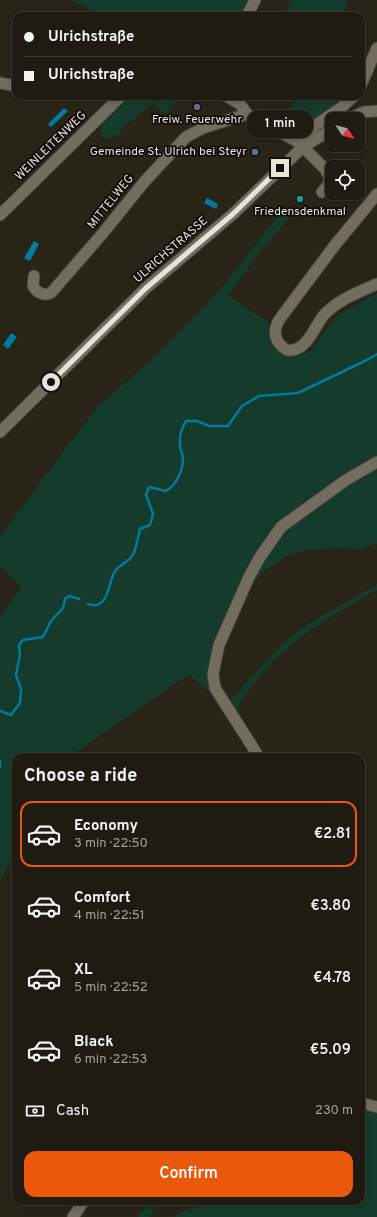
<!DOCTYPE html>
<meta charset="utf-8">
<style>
body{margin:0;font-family:Overpass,sans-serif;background:#27241b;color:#f1f3f6;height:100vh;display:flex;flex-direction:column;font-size:15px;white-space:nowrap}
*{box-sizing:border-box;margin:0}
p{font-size:13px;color:#a1a19f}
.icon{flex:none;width:22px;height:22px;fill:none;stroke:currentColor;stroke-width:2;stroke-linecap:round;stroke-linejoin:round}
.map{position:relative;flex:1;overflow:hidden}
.side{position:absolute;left:12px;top:753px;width:353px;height:452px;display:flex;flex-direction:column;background:#1f1b12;border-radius:12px;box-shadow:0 2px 6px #0003,0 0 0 1px #3c3932}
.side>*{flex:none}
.hud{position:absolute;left:12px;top:12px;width:353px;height:88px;border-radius:12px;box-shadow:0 2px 6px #0003,0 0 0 1px #3c3932;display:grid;align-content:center;height:88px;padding:0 12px;background:#1f1b12}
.needle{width:26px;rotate:126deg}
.controls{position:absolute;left:325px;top:112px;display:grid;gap:8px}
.controls a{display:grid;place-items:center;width:40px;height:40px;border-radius:8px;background:#1f1b12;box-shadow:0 2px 6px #0003,0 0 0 1px #3c3932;font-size:20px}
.end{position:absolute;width:18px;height:18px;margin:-9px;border:5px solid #e6e3db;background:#111;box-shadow:0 0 0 2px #111}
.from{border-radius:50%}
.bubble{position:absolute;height:28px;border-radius:12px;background:#1f1b12;box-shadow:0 2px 6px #0003,0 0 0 1px #3c3932;font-size:13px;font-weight:600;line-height:28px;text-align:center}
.hud b{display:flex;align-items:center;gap:14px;height:38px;font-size:15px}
.hud b+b{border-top:1px solid #3c3932}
.hud i{width:10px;height:10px;background:#f1f3f6}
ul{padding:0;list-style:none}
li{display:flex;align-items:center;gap:12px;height:66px;margin:0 8px 6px;padding:0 4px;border:2px solid transparent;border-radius:12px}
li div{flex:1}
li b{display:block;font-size:15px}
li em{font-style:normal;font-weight:600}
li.active{border-color:#ea580c}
li>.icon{width:36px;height:36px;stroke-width:1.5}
h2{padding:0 12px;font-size:18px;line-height:48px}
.pay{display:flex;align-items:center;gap:10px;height:44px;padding:0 12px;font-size:15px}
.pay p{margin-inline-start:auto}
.cta{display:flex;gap:8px;margin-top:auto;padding:8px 12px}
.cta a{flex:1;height:46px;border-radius:12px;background:#ea580c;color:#fff;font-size:16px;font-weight:600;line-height:46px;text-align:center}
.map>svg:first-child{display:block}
.green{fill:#153b2c}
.water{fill:#007b9d}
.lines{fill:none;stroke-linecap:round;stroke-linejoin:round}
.stream{stroke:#007b9d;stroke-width:2.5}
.minor-casing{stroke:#454038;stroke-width:13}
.minor{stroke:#736d5f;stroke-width:11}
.route{stroke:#e6e3db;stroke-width:5}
.service-dot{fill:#5c6f8a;stroke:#100d08;stroke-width:1.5}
.culture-dot{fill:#0f9aa8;stroke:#100d08;stroke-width:1.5}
.labels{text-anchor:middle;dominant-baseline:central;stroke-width:3.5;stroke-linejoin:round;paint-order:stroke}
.poi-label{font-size:12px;fill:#e6e3db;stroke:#100d08}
.street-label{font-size:12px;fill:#e6e3db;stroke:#100d08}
</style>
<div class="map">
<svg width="377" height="1217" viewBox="0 0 377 1217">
<rect width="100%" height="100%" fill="#292418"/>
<g class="green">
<path d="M72 0H250L241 16H103Z"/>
<path d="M291 0H348L342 16H292L285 12Z"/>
<path d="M125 96H180L165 115 153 103 122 128 118 135 107 139 100 136 101 123Z"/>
<path d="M297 96H349L300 135 285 126 283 122Z"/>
<path d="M286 207 293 213 255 258 228 296 269 323 268 333 273 340 287 352 301 355 310 352 336 316 377 293V543L362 549 335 548 309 550 290 554 264 571 249 587 221 647 218 668 220 689 229 702 284 642 305 626 377 584V590C329 617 280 644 249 691 246 695 240 701 239 706 237 721 257 745 265 757H253L207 690 189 674 69 757H16V851L0 881V618L21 586 0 565V537L69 444 98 407 152 359 219 291Z"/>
<path d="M361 1098 377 1103V1217H175C182 1208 195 1210 202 1201H361Z"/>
<path d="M150 1201H160L149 1217H138Z"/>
</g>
<g class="water">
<path d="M64 108 68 111 51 127 48 124Z"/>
<path d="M207 198 218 204 216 209 204 203Z"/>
<path d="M34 241 39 244 30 261 24 258Z"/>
<path d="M11 333 17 337 8 349 3 345Z"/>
</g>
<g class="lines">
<g class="stream">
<path d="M88 604C108 611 108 585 114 573 117 566 127 563 132 556 136 551 138 537 140 529L150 525 153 514 146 495 149 487 166 491C177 484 183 471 183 458 183 454 180 450 180 446 179 437 181 429 186 421H197L209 426H228L242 406 259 396 298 393 369 359 377 354"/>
<path d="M0 711 11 715 20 703 21 689 16 675 20 654 19 645 23 640 43 637 51 621 63 608 65 599 69 596 79 599"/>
<path d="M0 761V767"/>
</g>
<defs>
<g id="minor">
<path d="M247 16 255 0"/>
<path d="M0 83 16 86"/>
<path d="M361 85 377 48"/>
<path d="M226 96 240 104 247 114 298 142 325 169 329 176V184L322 192"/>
<path d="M349 119 364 112 377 111"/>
<path d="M298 142 313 127 342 107 354 96"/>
<path d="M377 194 335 245 279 320C272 332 275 343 287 350 306 353 314 328 323 316 337 300 359 292 377 284"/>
<path d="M0 215 121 96"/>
<path d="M34 276 33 286C37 293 44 296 51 293L103 233 145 181 186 137 203 128 247 114"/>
<path d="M0 432 146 288 233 214 303 147 332 129"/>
<path d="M259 757 215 688 213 674 219 645 249 577 260 557 281 527 346 480 377 462"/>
<path d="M361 1103 377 1107"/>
<path d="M73 1217 84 1201"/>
</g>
</defs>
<use href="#minor" class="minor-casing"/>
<use href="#minor" class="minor"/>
</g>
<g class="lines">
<path class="route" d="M51 382 146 288 233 214 280 168"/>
</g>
<g class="service-dot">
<circle cx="197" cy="107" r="4"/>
<circle cx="255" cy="152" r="4"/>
</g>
<circle class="culture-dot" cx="300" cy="199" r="4"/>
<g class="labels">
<g class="poi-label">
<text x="197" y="120">Freiw. Feuerwehr</text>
<text x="247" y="152" text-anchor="end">Gemeinde St. Ulrich bei Steyr</text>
<text x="300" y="212">Friedensdenkmal</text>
</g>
<g class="street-label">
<text transform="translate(51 146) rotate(-44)">WEINLEITENWEG</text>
<text transform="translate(111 202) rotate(-51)">MITTELWEG</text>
<text transform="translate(171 250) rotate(-41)">ULRICHSTRASSE</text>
</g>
</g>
</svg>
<div class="controls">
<a><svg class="needle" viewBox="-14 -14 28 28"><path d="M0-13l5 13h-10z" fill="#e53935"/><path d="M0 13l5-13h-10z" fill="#a1a19f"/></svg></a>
<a><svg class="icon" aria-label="locate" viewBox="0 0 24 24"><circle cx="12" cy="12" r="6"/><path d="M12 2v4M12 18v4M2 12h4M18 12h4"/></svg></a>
</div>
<i class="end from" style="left:51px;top:382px"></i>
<i class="end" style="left:280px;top:168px"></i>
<div class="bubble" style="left:247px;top:110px;width:66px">1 min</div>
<div class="hud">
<b><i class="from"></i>Ulrichstraße</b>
<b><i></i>Ulrichstraße</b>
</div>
<section class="side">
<h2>Choose a ride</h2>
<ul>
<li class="active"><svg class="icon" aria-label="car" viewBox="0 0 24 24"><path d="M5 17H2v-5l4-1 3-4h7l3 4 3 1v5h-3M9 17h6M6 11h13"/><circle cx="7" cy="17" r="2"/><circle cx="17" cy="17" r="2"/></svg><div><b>Economy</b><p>3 min · 22:50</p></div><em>€2.81</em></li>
<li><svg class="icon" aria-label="car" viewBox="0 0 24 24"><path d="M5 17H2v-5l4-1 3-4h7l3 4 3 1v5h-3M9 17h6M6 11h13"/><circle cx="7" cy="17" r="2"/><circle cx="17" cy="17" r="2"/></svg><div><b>Comfort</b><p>4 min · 22:51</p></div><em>€3.80</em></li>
<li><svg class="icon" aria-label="car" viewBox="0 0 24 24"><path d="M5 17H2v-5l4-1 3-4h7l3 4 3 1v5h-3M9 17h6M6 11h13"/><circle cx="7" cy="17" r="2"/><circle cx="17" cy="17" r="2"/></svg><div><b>XL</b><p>5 min · 22:52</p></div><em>€4.78</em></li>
<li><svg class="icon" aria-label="car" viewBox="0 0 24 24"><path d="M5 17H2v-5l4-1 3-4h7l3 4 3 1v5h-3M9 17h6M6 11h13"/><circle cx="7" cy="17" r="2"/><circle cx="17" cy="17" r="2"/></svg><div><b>Black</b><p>6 min · 22:53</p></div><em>€5.09</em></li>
</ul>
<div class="pay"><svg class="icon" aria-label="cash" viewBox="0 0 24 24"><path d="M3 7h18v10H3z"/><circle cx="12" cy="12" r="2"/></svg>Cash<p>230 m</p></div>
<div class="cta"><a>Confirm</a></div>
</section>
</div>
